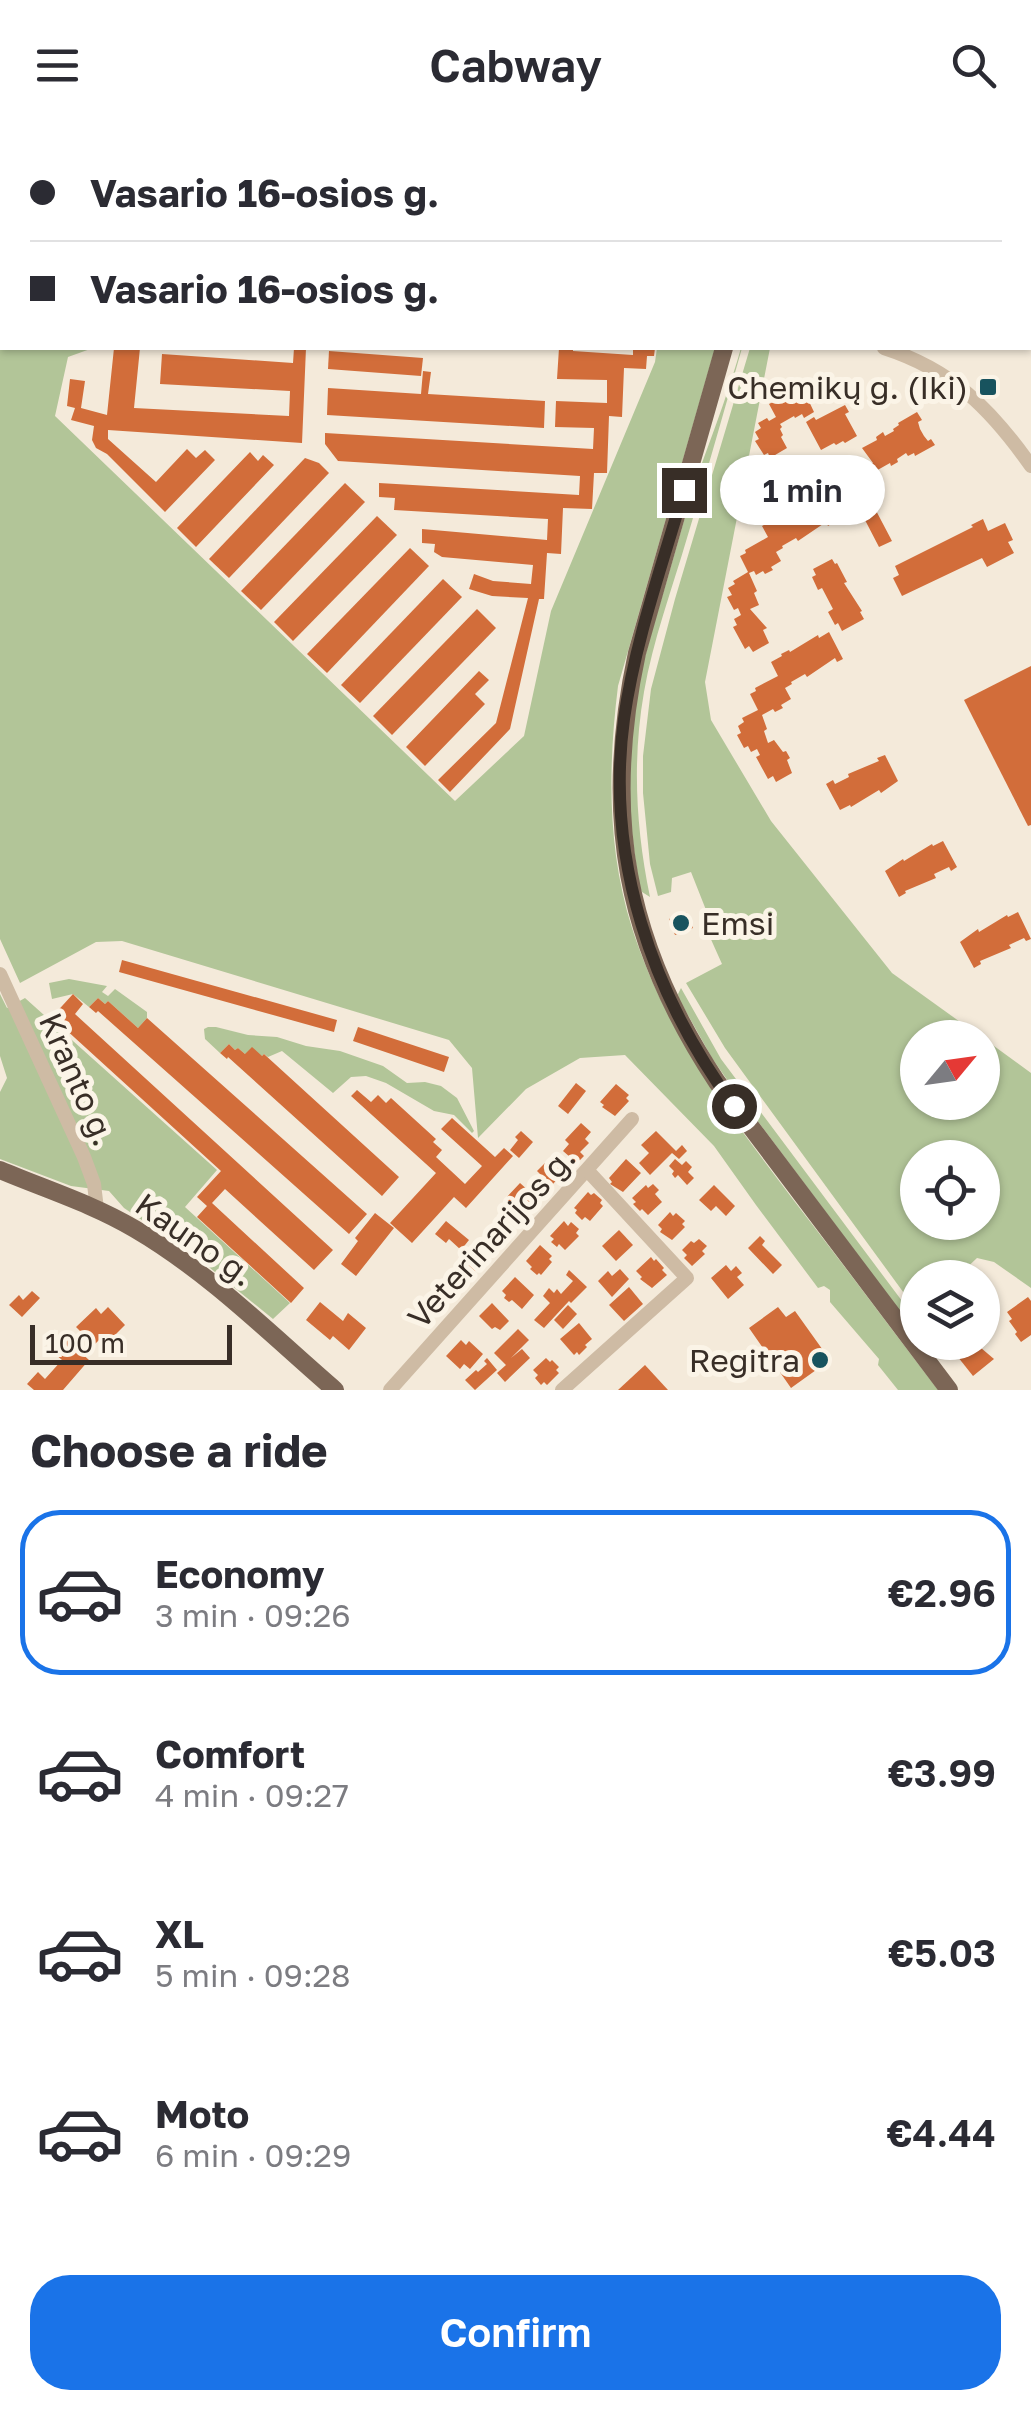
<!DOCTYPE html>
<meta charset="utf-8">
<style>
body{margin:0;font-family:"Golos Text",sans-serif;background:#f2f2f3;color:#2b2b33;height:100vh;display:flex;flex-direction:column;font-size:38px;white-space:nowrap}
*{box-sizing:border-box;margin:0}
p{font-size:32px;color:#7c7c81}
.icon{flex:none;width:55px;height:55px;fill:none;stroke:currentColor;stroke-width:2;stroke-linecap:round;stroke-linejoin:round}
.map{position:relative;height:1260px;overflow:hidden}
.side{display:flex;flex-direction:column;background:#fff;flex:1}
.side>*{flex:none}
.guide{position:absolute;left:0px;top:0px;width:1032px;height:220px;box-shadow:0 2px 8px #0004;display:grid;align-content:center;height:220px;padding:0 30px;background:#fff}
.needle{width:65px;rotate:61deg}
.tools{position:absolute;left:900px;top:890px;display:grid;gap:20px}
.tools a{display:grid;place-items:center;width:100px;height:100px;border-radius:50%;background:#fff;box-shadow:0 2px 8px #0004;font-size:50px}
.scale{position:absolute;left:30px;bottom:25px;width:202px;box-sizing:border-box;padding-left:10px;border:5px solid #382e27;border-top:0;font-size:28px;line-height:35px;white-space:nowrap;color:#382e27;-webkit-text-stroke:8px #fbf4e7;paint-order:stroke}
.end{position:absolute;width:45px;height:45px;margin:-22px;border:12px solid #382e27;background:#fff;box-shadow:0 0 0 5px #fff}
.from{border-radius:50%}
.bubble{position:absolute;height:70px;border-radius:35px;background:#fff;box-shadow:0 2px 8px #0004;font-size:32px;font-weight:600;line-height:70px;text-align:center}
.guide b{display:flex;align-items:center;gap:35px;height:95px;font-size:38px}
.guide b+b{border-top:2px solid #e1e1e2}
.guide i{width:25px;height:25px;background:#2b2b33}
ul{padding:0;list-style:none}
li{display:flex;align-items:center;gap:30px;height:165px;margin:0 20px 15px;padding:0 10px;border:5px solid transparent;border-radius:40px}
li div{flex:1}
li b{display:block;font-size:38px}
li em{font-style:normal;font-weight:600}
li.on{border-color:#1a73e8}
li>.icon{width:90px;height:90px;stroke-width:1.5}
h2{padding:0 30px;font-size:45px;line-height:120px}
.primary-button{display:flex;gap:20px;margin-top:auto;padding:20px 30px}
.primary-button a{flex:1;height:115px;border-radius:40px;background:#1a73e8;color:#fff;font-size:40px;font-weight:600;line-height:115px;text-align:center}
header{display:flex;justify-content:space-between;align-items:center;height:130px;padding:0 30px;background:#fff;font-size:45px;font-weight:600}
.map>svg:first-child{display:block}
.green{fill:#b2c598;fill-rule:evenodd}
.building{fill:#d26d3a}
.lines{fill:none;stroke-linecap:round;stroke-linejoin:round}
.minor{stroke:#cebba4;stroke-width:14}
.major{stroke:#7c6656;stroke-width:18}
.route{stroke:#382e27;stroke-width:12}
.poi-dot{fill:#18535e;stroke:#fbf4e7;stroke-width:4}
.labels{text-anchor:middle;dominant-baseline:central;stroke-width:10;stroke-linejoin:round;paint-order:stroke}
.poi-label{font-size:32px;fill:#382e27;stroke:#fbf4e7;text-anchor:end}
.street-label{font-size:32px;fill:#382e27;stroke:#fbf4e7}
</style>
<header><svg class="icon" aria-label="menu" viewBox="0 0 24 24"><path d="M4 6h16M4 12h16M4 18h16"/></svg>Cabway<svg class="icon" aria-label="search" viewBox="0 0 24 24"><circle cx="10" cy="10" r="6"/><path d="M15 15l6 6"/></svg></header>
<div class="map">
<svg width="1031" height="1260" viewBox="0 0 1031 1260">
<rect width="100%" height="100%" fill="#f4eada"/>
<g class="green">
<path d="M2 167V218H93L68 227 55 286 455 671 524 606 551 481 655 232 657 218H715L618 556C608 637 607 719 632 798 667 906 728 983 795 1072 843 1134 890 1197 938 1260H898L878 1235 879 1229 830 1172V1160L824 1156 818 1158 756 1075 714 1016 625 925 580 928 526 959 478 1008 472 938 449 910 122 811 96 812 20 853 0 809V168Z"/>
<path d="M741 218H742C724 281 706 345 687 408 672 459 653 510 644 562 632 631 636 699 650 767L642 762 640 758C631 705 625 652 631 598 637 550 651 503 665 457 677 416 688 374 702 333 716 295 730 257 741 218Z"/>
<path d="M750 218H770L705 552 711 590 771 691 892 843 981 907 918 908V972H982L983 908 1031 943V1158L994 1132 977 1128 957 1147 918 1148 917 1181 725 918 686 853 722 834 709 805 708 785 691 742 672 748 671 762 658 766 650 734 643 663V626L651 559 675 469ZM918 1028H982V1092H918Z"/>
<path d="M69 849 107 856 102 862 108 866 115 859 147 882V888L138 898 108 871 105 874 98 868 89 877 73 864 52 869 49 853Z"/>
<path d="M681 858 721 929 917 1191V1204L730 954 712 928 679 869 678 864Z"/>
<path d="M0 864 7 878 25 868 217 1040 185 1077 290 1173 273 1189 194 1125 124 1078 109 1061 71 1056 0 1029V962L7 948 0 926Z"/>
<path d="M208 897H216L248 905 277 907 306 916 340 921 383 936 407 953 425 952 441 956 457 968 474 1001 472 1003 454 985 434 981 386 953 366 946 351 947 333 963 282 921 268 927 264 924 262 926 245 924 238 918 235 920 229 914 220 923 205 909 204 899Z"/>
</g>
<g class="building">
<path d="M114 218H140L134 278 289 286 290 261 160 254 162 224 293 233 294 218H306L302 313 108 300V309L156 352 187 319 196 328 205 320 215 330 165 382 107 324 96 318 92 310 94 296 71 290 75 278 67 276 70 249 85 251 81 278 107 285Z"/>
<path d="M559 218H573V221L633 225V218H655L654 226H647L646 239 624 238 622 287 609 286 607 343H594L592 379 563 378 561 424 547 423 544 469H539L510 599 450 662 438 650 496 593 528 468 492 466 469 459 474 444 493 451 531 454 533 435 442 427 434 422 435 414 422 413V399L547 410 548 389 394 380 395 368 379 367V353L579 365 580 346 338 331 325 314V303L593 319 594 298 555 297 556 271 607 273V250L557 249Z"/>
<path d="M329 221 423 228 421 246 328 239Z"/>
<path d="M423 241 431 242 428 264 545 271 544 298 327 285 328 258 421 264Z"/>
<path d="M789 259 792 265 798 261 801 266 805 263 814 282 804 288 802 284 795 288 794 286 780 294 782 297 780 299 783 305 781 307 787 318 770 328 768 323 764 325 755 311 759 309 755 302 761 298 758 293 767 288 769 291 776 287 769 274 775 271 773 268Z"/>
<path d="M845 275 849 282 845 284 857 306 845 313 843 311 836 315 834 313 821 320 806 292 814 287 816 290Z"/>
<path d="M917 282 922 290 918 292 920 299 924 306 928 311 931 309 935 315 915 326 914 323 908 326 906 323 897 329 898 332 891 336 890 333 874 342 870 335 873 333 862 318 877 310 876 307 883 302 885 306 894 301 893 299 899 295 898 293Z"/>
<path d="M250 322 258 331 263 325 274 335 196 417 177 398Z"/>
<path d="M305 328 319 333 329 343 229 448 209 429Z"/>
<path d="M345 353 365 372 261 480 241 461Z"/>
<path d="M869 357 876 371 872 373 892 411 879 417 852 365Z"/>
<path d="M820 366 834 392 828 396 826 392 798 411 796 408 782 416 783 418 776 422 781 431 771 437 773 440 765 444 763 441 756 445 754 441 749 443 757 461 754 463 759 475 750 479 767 498 763 500 769 513 753 522 749 516 745 519 733 497 737 495 734 489 741 485 738 478 734 480 727 467 732 465 728 458 735 454 733 451 748 442 740 426 746 423 745 420 768 407 762 396 773 390 772 388 780 384 781 387 809 369 810 372Z"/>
<path d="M377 386 397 405 293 511 274 492Z"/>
<path d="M983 389 988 401 1005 393 1013 410 1008 412 1014 423 987 437 982 428 902 466 893 448 899 445 895 436 973 397 971 395Z"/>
<path d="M410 418 429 436 327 543 307 524Z"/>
<path d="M832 429 835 434 837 433 847 452 844 453 862 481 860 482 864 489 842 501 838 493 835 495 828 482 833 479 822 458 818 460 812 447 816 445 813 439Z"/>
<path d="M443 449 462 467 360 573 341 555Z"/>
<path d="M477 479 496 498 392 605 373 586Z"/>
<path d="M829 502 843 529 837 532 835 528 807 547 805 544 791 552 792 554 785 558 791 569 781 575 783 578 775 582 773 579 762 585 767 599 764 601 768 613 774 610 783 622 786 621 790 628 787 630 792 643 776 652 773 646 768 649 756 627 760 625 757 619 751 622 748 616 744 618 737 605 741 603 738 596 744 592 742 588 758 580 750 564 756 561 755 558 778 546 771 532 782 526 781 524 789 520 790 522 818 505 819 508Z"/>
<path d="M1031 536V695L1028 696 964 570Z"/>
<path d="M479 541 489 550 475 564 485 574 425 636 406 617Z"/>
<path d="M885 625 898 651 881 663 879 660 851 677 850 675 840 680 826 654 833 650 835 654 849 647 848 644 879 631 877 628Z"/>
<path d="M943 711 957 737 951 741 949 737 934 744 936 748 905 761 906 763 899 767 885 741 903 729 904 731 932 714 933 716Z"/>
<path d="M686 782 693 798 675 805 669 789Z"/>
<path d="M1018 782 1031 809 1026 811 1024 808 1009 815 1011 818 980 831 981 834 974 838 960 812 978 799 979 802 1007 785 1008 787Z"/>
<path d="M122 830 337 890 334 902 119 842Z"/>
<path d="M73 864 83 874 75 884 333 1120 314 1140 225 1059 212 1073 304 1158 291 1173 197 1087 207 1076 197 1067 221 1041 52 887Z"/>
<path d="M98 868 105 874 108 871 138 898 147 888 367 1084 349 1104 98 881 96 883 89 877Z"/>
<path d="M358 897 449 927 444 942 353 911Z"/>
<path d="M229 914 235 920 238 918 245 924 252 917 262 926 264 924 399 1047 382 1066 228 927 227 929 220 923Z"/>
<path d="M576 953 586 961 568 984 558 976Z"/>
<path d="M616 954 629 965 626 968 629 971 615 986 602 977 604 975 600 972Z"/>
<path d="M357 960 371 972 378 965 386 973 391 968 436 1009 433 1012 442 1020 436 1027 465 1054 482 1036 441 999 452 988 495 1027 504 1018 513 1026 466 1078 454 1067 412 1113 390 1093 436 1043 351 966Z"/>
<path d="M581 993 591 1002 585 1009 589 1013 580 1022 584 1026 577 1033 563 1021 569 1014 565 1010Z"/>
<path d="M521 1001 533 1012 519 1028 510 1020 518 1010 515 1007Z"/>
<path d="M656 1001 676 1021 682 1015 687 1021 679 1029 672 1023 650 1045 639 1033 649 1023 641 1015Z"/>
<path d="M554 1024 564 1034 562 1036 566 1040 552 1055 548 1051 546 1054 539 1047 541 1045 537 1041Z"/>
<path d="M626 1029 641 1043 623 1062 610 1054 612 1052 609 1048Z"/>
<path d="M675 1029 682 1035 686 1031 692 1037 688 1042 694 1048 687 1055 678 1045 675 1048 672 1044 674 1041 669 1036Z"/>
<path d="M520 1053 540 1071 525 1087 521 1082 517 1086 508 1078 512 1074 506 1068Z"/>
<path d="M653 1054 659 1060 655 1064 662 1072 648 1085 642 1079 640 1081 633 1074 636 1072 632 1068 646 1055 648 1058Z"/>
<path d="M714 1055 735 1076 726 1086 716 1076 711 1081 699 1070Z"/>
<path d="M588 1062 591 1065 594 1063 602 1070 600 1073 603 1076 590 1091 585 1087 582 1090 575 1083 577 1080 574 1078Z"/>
<path d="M670 1082 673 1086 676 1083 685 1091 682 1094 685 1097 672 1110 660 1102 662 1099 658 1095Z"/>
<path d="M375 1083 394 1098 356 1146 341 1134 358 1111 355 1108Z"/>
<path d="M497 1089 511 1101 497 1117 490 1111 492 1108 486 1102Z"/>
<path d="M446 1091 469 1110 461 1120 449 1109 446 1113 435 1104Z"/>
<path d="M564 1091 568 1096 571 1092 579 1099 576 1103 579 1106 565 1120 559 1114 557 1117 551 1112 554 1109 550 1106Z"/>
<path d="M619 1100 633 1115 616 1131 602 1116Z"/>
<path d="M760 1106 765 1111 762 1115 782 1135 773 1144 748 1118Z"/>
<path d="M699 1109 707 1116 702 1121 705 1124 692 1136 684 1128 687 1125 682 1120 691 1111 694 1113Z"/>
<path d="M540 1115 552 1126 549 1129 552 1132 541 1145 539 1143 537 1145 530 1139 532 1137 526 1131Z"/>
<path d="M469 1121 482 1134 471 1146 467 1142 462 1147 456 1141 461 1136 458 1133Z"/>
<path d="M651 1127 654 1131 656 1129 664 1138 662 1140 667 1145 652 1158 640 1149 642 1147 636 1141Z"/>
<path d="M726 1135 731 1141 736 1136 742 1143 737 1147 744 1155 728 1169 711 1148Z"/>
<path d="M620 1139 629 1149 612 1167 598 1151 608 1141 612 1146Z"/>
<path d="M569 1140 587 1157 571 1173 569 1171 544 1198 534 1190 550 1173 543 1166 549 1158 554 1163 557 1159 561 1164 573 1151 566 1145Z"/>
<path d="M515 1147 534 1165 522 1179 512 1170 509 1172 504 1168 506 1165 502 1161Z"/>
<path d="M629 1157 643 1174 624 1191 609 1175Z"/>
<path d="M32 1161 40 1168 22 1187 9 1175 19 1165 23 1170Z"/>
<path d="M1028 1167 1031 1171V1205L1021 1212 1015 1204 1017 1202 1009 1191 1012 1189 1007 1182Z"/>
<path d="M320 1172 343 1191 348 1183 366 1198 349 1220 333 1206 330 1210 306 1190Z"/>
<path d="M492 1173 509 1191 500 1200 495 1197 492 1199 479 1186Z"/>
<path d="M568 1175 577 1184 563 1199 554 1190Z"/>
<path d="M108 1177 125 1195 105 1215 100 1209 94 1215 76 1197 96 1178 101 1184Z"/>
<path d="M778 1177 786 1187 795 1181 830 1230 791 1258 749 1198Z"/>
<path d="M579 1193 592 1209 585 1215 587 1217 579 1225 577 1222 574 1225 560 1209Z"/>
<path d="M518 1199 529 1210 511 1228 522 1219 530 1228 505 1252 497 1243 506 1235 494 1223Z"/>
<path d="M67 1210 89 1230 63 1260H34L27 1254 38 1242 45 1249 62 1230 54 1223Z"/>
<path d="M461 1210 466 1215 469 1211 483 1224 470 1239 464 1234 460 1239 446 1226Z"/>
<path d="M946 1212H974L994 1229 973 1246Z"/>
<path d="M487 1228 497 1240 475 1260 465 1250 476 1240 478 1242 487 1234 484 1231Z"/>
<path d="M546 1228 550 1232 552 1230 559 1237 556 1240 559 1243 547 1255 544 1252 541 1255 535 1248 538 1245 533 1240Z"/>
<path d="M645 1235 668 1260H618Z"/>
</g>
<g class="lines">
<g class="minor">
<path d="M884 218C952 240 990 278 1031 336"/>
<path d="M0 844 84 1027 94 1054 97 1079"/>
<path d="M390 1260 632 989"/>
<path d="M562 1260 687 1148 588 1041"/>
</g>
<g class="major">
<path d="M745 2V0"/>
<path d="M724 218 637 523C602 685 625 813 717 952L949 1260"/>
<path d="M0 1040C45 1059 93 1074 135 1099 210 1143 270 1204 335 1260"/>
</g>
</g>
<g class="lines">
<path class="route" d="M684 360C662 436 635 511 624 589 605 728 652 865 734 976"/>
</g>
<g class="poi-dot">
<rect x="978" y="247" width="20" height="20" rx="5"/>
<circle cx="681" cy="793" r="10"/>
<circle cx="820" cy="1230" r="10"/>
</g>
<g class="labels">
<g class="poi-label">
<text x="968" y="257">Chemikų g. (Iki)</text>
<text x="701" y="793" text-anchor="start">Emsi</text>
<text x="800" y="1230">Regitra</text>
</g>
<g class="street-label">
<text transform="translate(78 949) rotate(66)">Kranto g.</text>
<text transform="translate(491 1107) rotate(-48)">Veterinarijos g.</text>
<text transform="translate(195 1109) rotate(35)">Kauno g.</text>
</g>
</g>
</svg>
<div class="tools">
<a><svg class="needle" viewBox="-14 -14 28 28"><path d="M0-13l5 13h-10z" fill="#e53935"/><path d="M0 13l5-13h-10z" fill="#7c7c81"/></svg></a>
<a><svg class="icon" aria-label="locate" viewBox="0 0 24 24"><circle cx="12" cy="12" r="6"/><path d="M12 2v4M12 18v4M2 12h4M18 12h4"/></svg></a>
<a><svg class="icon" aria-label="layers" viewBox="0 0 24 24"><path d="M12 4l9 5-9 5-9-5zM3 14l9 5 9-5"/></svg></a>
</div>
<div class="scale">100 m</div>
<i class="end from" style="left:734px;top:976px"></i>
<i class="end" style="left:684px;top:360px"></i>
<div class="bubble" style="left:720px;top:325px;width:165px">1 min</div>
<div class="guide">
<b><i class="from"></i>Vasario 16-osios g.</b>
<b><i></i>Vasario 16-osios g.</b>
</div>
</div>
<section class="side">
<h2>Choose a ride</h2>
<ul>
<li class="on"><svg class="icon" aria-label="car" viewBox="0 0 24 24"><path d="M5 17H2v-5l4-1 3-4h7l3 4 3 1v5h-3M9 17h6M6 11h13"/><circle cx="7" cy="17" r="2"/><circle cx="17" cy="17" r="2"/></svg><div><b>Economy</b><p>3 min · 09:26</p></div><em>€2.96</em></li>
<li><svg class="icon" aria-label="car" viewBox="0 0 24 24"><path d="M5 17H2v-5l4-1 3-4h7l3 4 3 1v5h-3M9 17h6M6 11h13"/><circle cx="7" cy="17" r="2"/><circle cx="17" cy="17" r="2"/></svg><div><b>Comfort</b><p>4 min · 09:27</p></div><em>€3.99</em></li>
<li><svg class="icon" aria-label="car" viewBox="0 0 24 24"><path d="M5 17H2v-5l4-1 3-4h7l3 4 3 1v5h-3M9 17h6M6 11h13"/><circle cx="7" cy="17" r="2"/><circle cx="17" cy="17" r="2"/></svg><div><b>XL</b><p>5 min · 09:28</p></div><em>€5.03</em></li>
<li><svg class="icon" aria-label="car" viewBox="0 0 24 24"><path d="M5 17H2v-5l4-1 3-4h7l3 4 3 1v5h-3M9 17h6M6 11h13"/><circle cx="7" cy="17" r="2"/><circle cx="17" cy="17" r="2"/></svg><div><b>Moto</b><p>6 min · 09:29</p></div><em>€4.44</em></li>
</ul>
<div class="primary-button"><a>Confirm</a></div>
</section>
